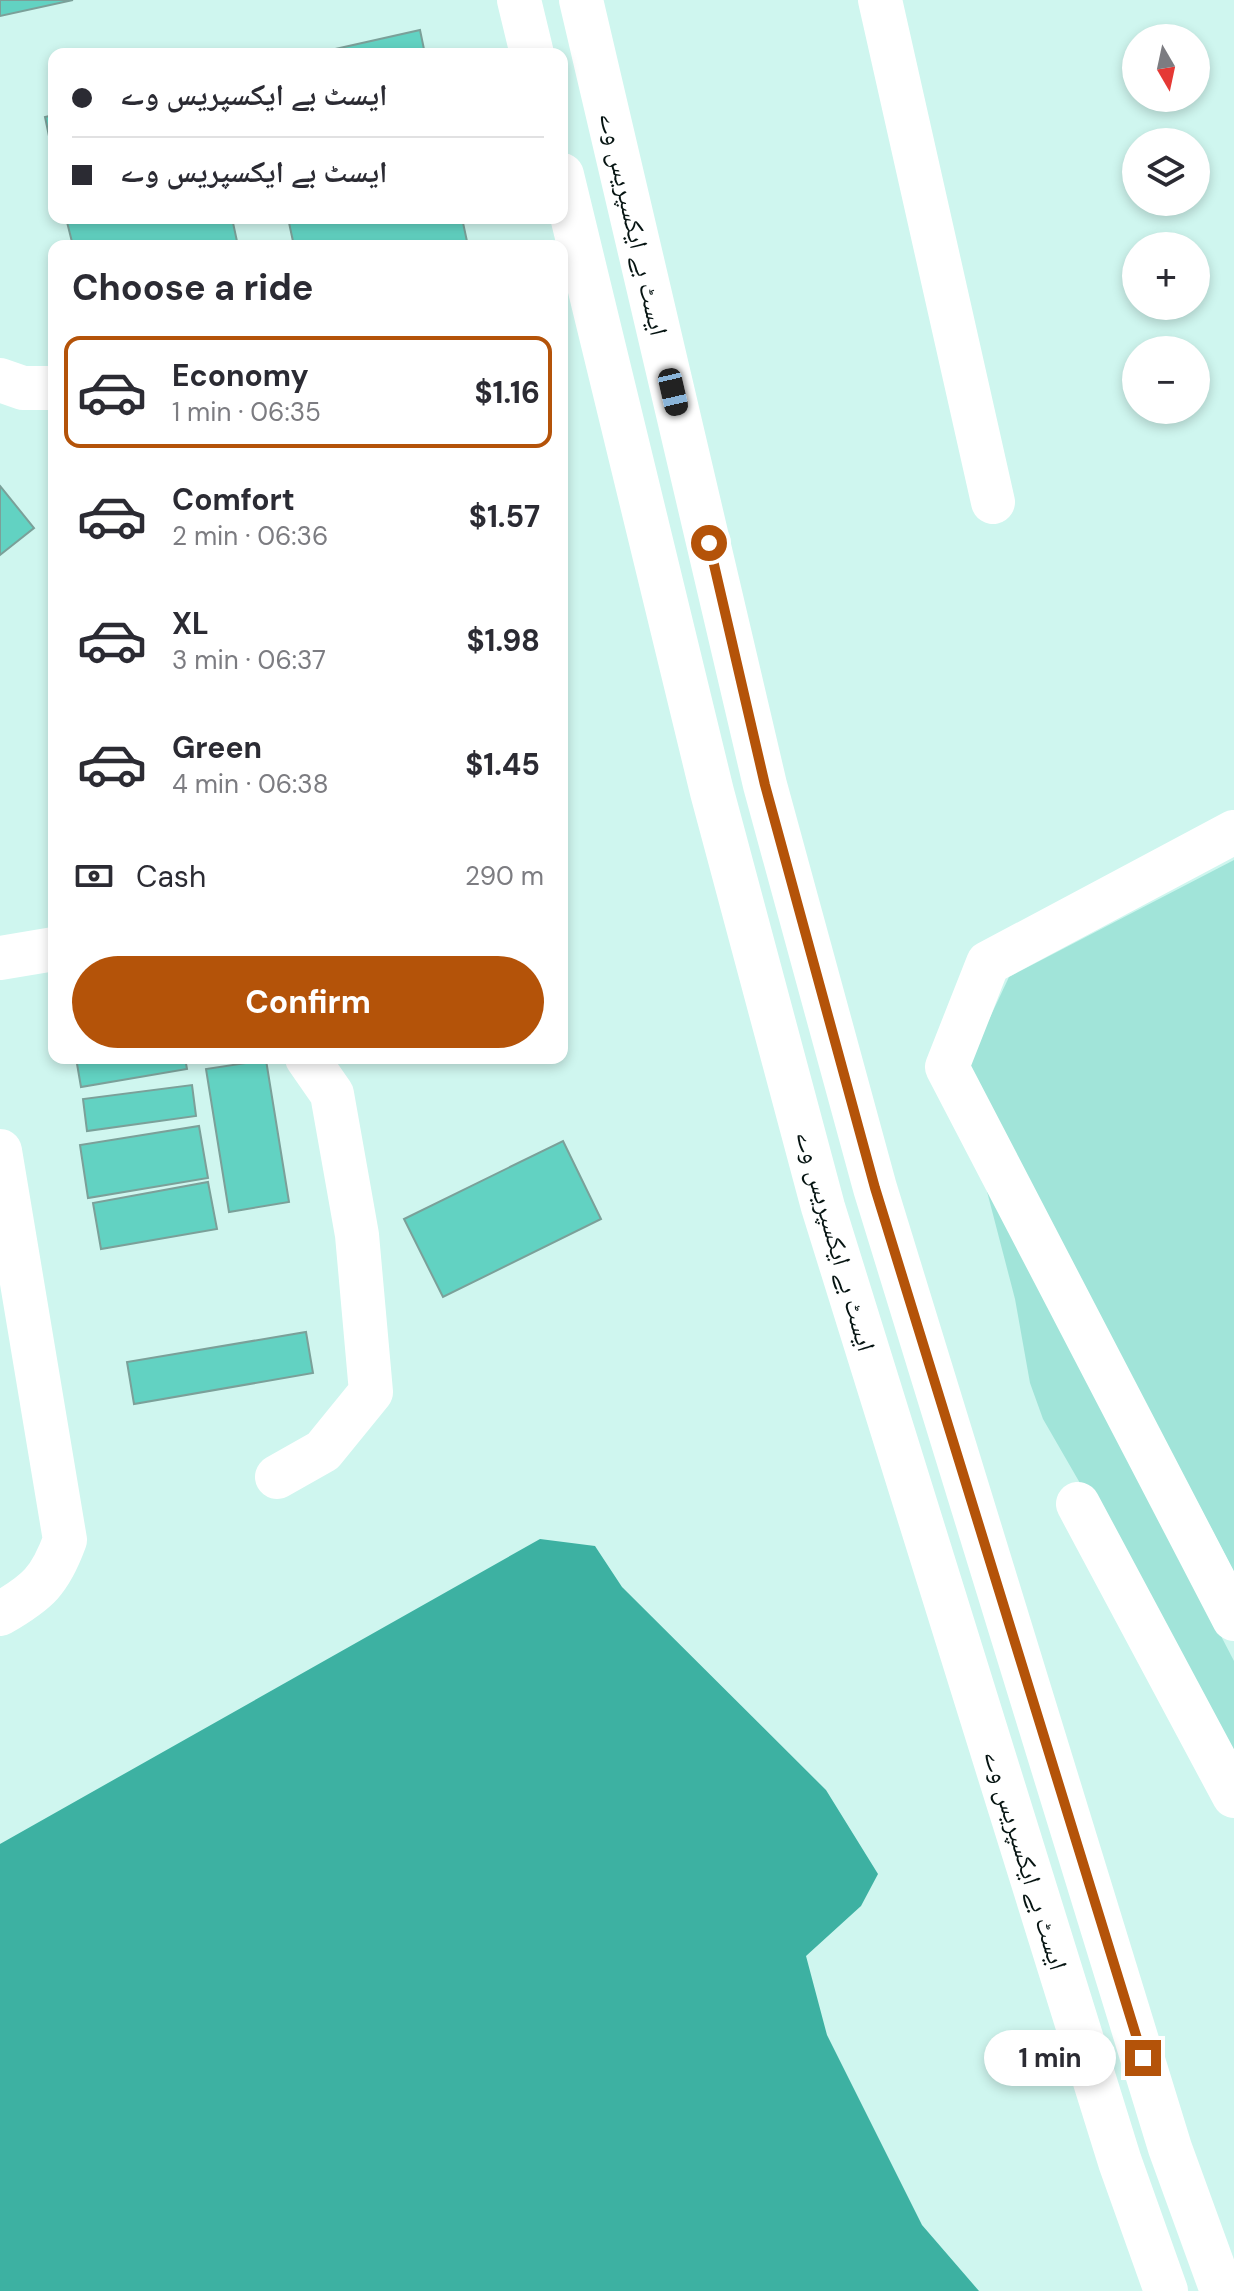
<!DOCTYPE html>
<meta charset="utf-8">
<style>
body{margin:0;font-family:"DM Sans","Noto Naskh Arabic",sans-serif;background:#f7f7f7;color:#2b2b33;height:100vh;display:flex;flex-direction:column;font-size:30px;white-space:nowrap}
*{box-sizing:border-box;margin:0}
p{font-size:26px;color:#7c7c81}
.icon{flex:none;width:44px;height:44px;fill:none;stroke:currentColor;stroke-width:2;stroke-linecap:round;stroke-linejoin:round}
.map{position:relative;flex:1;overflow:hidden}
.panel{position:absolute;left:48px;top:240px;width:520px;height:824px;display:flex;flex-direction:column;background:#fff;border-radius:16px;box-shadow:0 4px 12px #0003}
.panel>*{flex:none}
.guide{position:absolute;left:48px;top:48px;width:520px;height:176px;border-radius:16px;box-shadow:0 4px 12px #0003;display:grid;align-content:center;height:176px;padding:0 24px;background:#fff}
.needle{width:52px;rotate:171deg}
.fabs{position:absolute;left:1122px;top:24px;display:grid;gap:16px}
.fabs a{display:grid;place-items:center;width:88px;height:88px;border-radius:50%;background:#fff;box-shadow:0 4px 12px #0003;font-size:40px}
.end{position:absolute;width:36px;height:36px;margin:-18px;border:10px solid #b45309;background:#fff;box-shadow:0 0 0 4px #fff}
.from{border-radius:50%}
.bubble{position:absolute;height:56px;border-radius:28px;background:#fff;box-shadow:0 4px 12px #0003;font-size:26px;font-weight:700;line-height:56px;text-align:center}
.car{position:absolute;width:24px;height:48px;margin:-24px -12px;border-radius:10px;box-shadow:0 0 6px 2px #0007;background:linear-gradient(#222 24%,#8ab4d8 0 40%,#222 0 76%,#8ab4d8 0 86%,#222 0)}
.guide b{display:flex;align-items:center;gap:28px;height:76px;font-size:30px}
.guide b+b{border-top:2px solid #e1e1e2}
.guide i{width:20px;height:20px;background:#2b2b33}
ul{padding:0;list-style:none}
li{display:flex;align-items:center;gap:24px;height:112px;margin:0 16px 12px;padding:0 8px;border:4px solid transparent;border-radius:16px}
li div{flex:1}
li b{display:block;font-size:30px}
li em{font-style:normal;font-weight:700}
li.on{border-color:#b45309}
li>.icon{width:72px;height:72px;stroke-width:1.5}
h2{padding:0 24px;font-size:36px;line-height:96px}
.pay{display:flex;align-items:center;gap:20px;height:88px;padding:0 24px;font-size:30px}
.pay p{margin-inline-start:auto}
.cta{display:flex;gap:16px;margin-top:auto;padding:16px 24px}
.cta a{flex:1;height:92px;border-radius:48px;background:#b45309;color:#fff;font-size:32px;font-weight:700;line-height:92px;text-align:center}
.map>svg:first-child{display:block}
.green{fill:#a1e4d9}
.water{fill:#3db1a2}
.building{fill:#62d2c2;stroke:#7ba099;stroke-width:2}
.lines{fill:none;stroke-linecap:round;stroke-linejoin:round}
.minor{stroke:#fff;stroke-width:44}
.major{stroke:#fff;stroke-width:44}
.route{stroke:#b45309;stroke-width:10}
.labels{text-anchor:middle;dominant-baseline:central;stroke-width:7;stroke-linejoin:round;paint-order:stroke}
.street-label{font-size:26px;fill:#061412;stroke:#fff}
</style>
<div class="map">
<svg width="1234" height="2291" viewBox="0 0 1234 2291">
<rect width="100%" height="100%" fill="#cff6ef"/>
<g class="green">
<path d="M1234 860V1572L968 1064 1009 977Z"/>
<path d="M984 1180 1234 1661V1750L1043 1419 1030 1383 1015 1299Z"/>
</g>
<path class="water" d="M540 1539 595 1546 622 1587 826 1790 878 1874 861 1906 806 1956 827 2035 922 2225 979 2291H0V1844Z"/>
<g class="building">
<path d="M0 0H73L0 16Z"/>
<path d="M420 30 425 54H313Z"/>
<path d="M54 115V160L45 117Z"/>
<path d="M66 218H232L238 246H73Z"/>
<path d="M288 218H462L468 246H294Z"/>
<path d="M0 486 34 528 0 555Z"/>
<path d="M76 1058H185L187 1069 81 1087Z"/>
<path d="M266 1060 289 1202 229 1212 206 1069Z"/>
<path d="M192 1085 196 1116 87 1131 83 1099Z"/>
<path d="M199 1126 208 1178 88 1198 80 1145Z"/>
<path d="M563 1141 601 1219 443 1297 404 1219Z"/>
<path d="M208 1182 217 1229 101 1249 93 1203Z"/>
<path d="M306 1332 313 1373 134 1404 127 1362Z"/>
</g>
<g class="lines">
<g class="minor">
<path d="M880 0 993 502"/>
<path d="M0 380 23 388H54"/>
<path d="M1234 832 988 963 947 1067 1234 1619"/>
<path d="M0 958 54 949"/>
<path d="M0 1151 65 1540C50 1581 38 1592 0 1614"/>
<path d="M277 1477 323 1451 371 1392 357 1235 332 1094 307 1058"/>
<path d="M1078 1504 1234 1796"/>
</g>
<g class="major">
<path d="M519 0 532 54"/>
<path d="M581 0 765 785 875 1188 1170 2148 1222 2291"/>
<path d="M562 175 712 792 823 1207 1120 2162 1166 2291"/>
</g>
</g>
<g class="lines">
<path class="route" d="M709 543 765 785 875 1188 1143 2058"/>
</g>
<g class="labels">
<g class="street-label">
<text transform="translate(634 224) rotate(77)">ایسٹ بے ایکسپریس وے</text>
<text transform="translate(836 1241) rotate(74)">ایسٹ بے ایکسپریس وے</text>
<text transform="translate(1026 1860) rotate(73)">ایسٹ بے ایکسپریس وے</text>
</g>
</g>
</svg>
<div class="fabs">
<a><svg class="needle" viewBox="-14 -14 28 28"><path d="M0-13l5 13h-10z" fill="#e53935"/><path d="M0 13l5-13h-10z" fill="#7c7c81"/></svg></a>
<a><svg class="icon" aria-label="layers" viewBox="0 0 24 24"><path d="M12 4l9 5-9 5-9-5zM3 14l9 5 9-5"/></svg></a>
<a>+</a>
<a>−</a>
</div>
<i class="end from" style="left:709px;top:543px"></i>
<i class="end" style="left:1143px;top:2058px"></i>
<div class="bubble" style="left:984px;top:2030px;width:132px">1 min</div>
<i class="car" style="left:673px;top:392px;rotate:167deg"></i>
<div class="guide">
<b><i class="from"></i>ایسٹ بے ایکسپریس وے</b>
<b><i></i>ایسٹ بے ایکسپریس وے</b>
</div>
<section class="panel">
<h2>Choose a ride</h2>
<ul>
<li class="on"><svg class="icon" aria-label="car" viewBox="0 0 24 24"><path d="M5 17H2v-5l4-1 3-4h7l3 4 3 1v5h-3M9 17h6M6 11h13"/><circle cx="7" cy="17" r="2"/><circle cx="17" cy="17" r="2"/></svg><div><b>Economy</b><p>1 min · 06:35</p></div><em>$1.16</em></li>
<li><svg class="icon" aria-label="car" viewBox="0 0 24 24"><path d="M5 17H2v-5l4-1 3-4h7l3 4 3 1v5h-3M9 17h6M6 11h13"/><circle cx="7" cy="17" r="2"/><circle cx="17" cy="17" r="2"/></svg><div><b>Comfort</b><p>2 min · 06:36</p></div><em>$1.57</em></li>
<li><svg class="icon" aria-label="car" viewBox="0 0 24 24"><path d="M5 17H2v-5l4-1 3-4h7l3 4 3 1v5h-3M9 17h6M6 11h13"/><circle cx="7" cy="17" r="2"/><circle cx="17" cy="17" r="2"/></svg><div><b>XL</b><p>3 min · 06:37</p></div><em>$1.98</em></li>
<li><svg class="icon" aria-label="car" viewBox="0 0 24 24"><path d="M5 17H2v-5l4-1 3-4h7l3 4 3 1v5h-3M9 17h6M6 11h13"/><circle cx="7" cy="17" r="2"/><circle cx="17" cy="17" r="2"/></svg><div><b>Green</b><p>4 min · 06:38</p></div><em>$1.45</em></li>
</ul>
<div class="pay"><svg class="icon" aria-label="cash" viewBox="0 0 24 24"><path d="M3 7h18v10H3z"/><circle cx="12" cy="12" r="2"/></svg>Cash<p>290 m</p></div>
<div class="cta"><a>Confirm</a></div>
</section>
</div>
